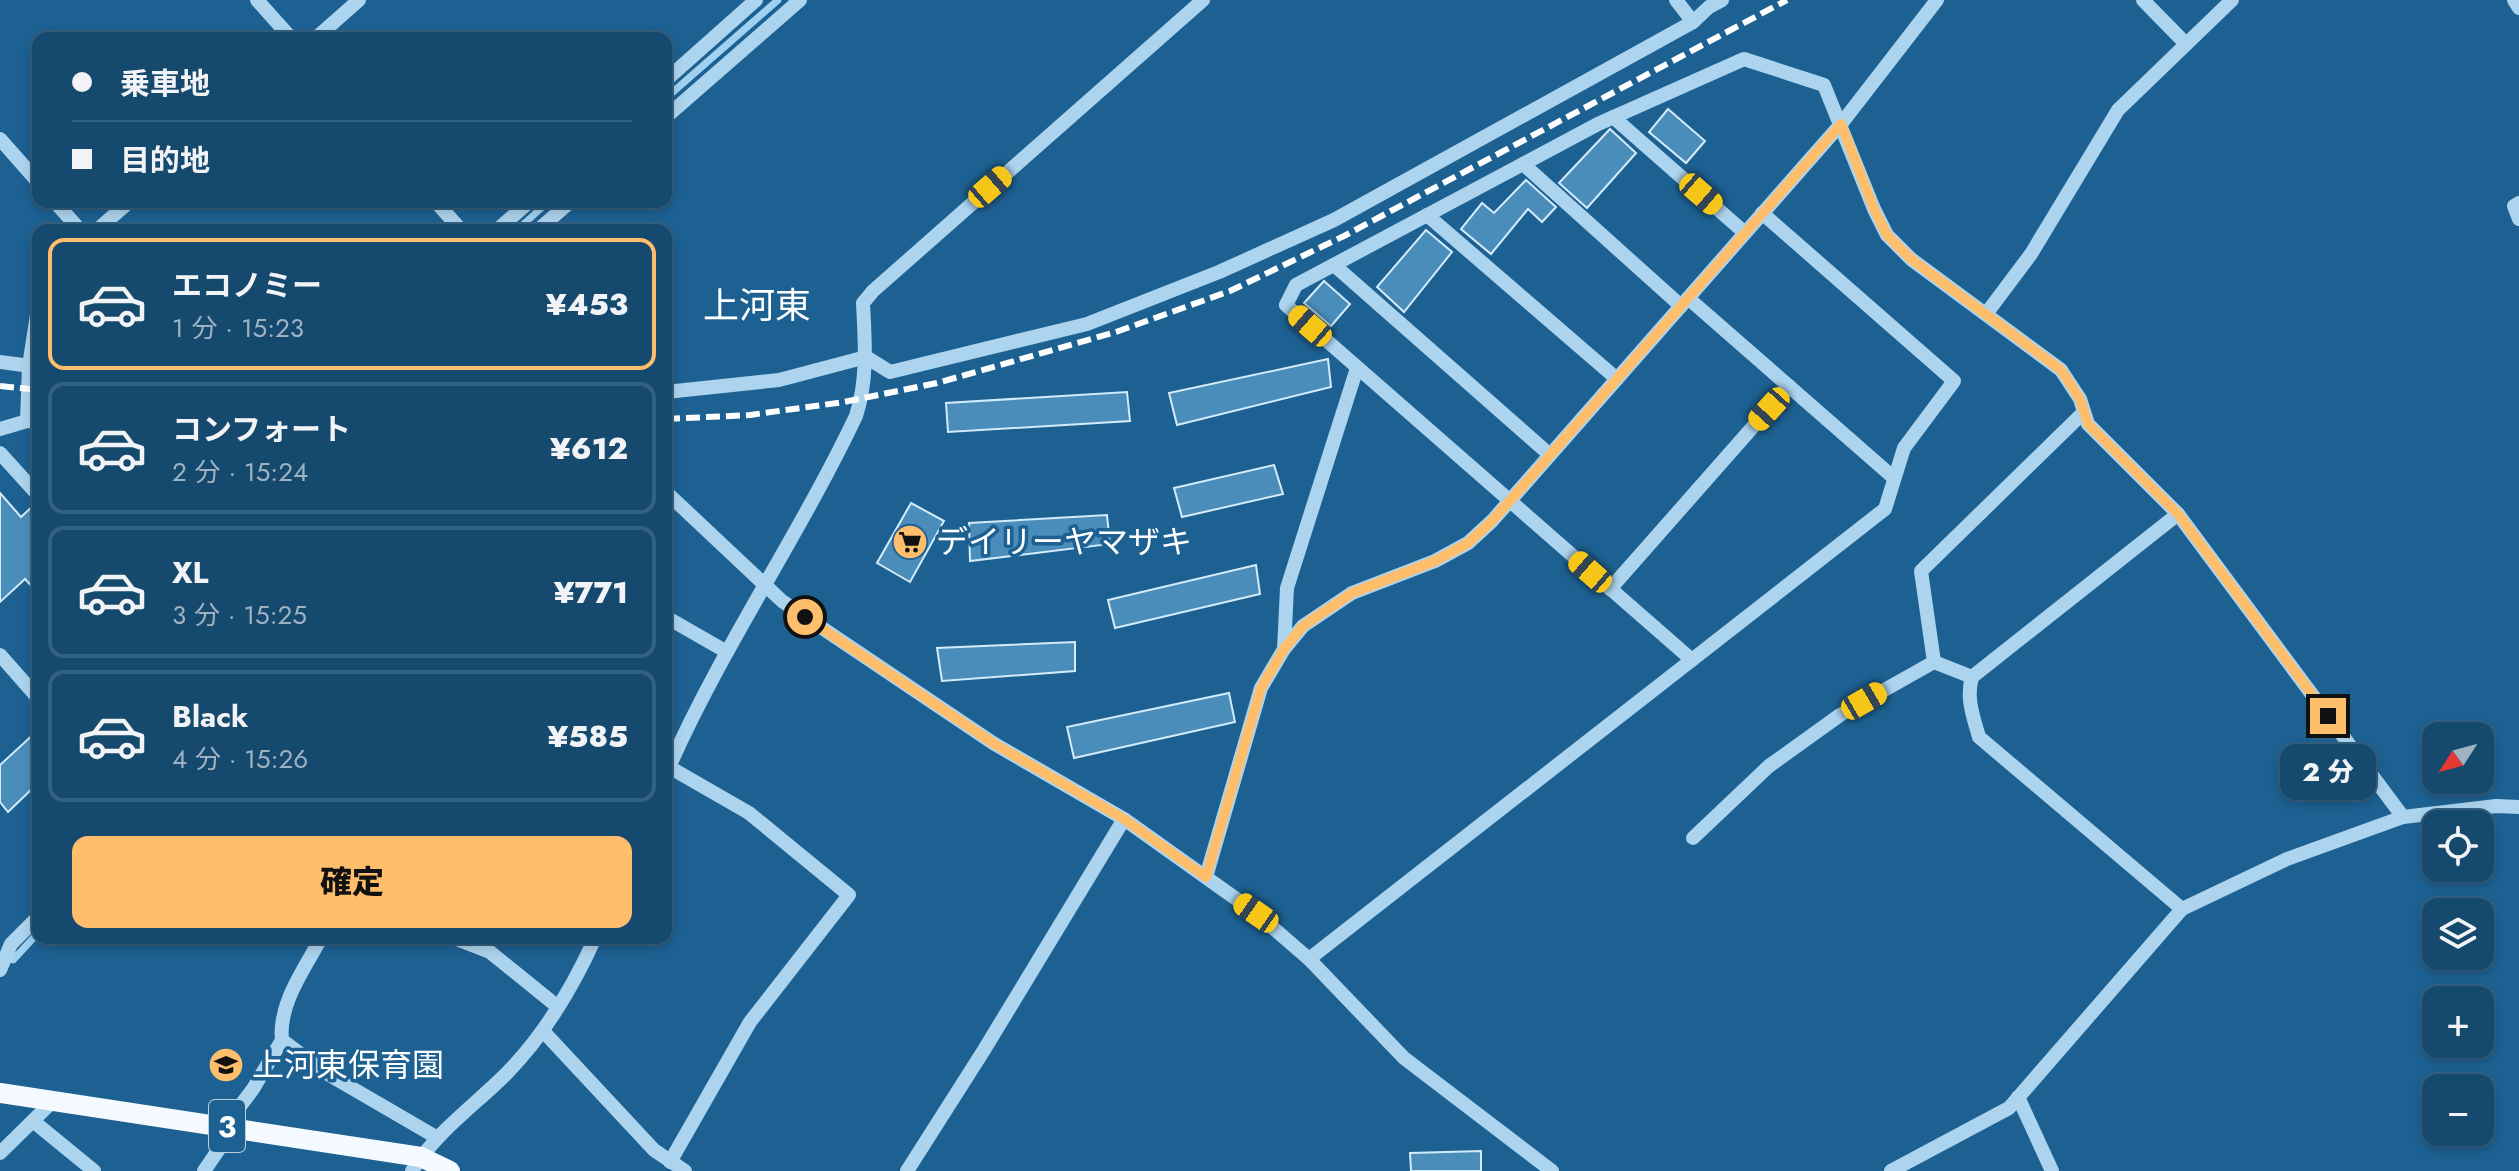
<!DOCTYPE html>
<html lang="ja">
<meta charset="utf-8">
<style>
body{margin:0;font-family:Jost,"Noto Sans JP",sans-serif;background:#235376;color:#f1f3f6;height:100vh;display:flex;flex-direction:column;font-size:30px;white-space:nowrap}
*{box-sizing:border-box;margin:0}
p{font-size:26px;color:#9eb2c2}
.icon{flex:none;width:44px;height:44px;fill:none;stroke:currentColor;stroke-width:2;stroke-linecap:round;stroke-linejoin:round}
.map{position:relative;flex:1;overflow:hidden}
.details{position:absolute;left:32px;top:224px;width:640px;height:720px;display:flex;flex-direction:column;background:#16496e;border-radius:16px;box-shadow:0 4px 12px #0003,0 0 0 2px #356181}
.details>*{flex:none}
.guide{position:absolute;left:32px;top:32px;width:640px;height:176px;border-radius:16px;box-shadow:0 4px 12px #0003,0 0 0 2px #356181;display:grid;align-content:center;height:176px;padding:0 40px;background:#16496e}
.needle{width:52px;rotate:234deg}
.buttons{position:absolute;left:2422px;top:722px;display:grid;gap:16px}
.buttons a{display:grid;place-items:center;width:72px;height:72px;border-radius:16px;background:#16496e;box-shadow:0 4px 12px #0003,0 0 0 2px #356181;font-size:40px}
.end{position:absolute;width:36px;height:36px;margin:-18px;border:10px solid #febe6b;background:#111;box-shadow:0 0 0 4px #111}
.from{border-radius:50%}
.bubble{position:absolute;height:56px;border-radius:16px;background:#16496e;box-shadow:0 4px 12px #0003,0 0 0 2px #356181;font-size:26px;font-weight:800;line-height:56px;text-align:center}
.car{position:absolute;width:24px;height:48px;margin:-24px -12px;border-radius:10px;box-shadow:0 0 6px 2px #0007;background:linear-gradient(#f5c518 24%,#345 0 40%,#f5c518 0 76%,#345 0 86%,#f5c518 0)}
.guide b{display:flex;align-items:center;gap:28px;height:76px;font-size:30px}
.guide b+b{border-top:2px solid #356181}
.guide i{width:20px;height:20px;background:#f1f3f6}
ul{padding:14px 0 0;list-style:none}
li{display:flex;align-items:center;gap:24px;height:132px;margin:0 16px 12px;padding:0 24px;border:4px solid #356181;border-radius:16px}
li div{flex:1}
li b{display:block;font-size:30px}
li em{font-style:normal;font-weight:800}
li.on{border-color:#febe6b}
li>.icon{width:72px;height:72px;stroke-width:1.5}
.button{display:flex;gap:16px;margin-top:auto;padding:16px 40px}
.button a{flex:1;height:92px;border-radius:16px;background:#febe6b;color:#111;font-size:32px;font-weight:800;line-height:92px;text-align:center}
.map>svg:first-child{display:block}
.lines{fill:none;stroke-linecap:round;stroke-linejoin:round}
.stream{stroke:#a0d1f0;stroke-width:7}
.building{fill:#4a8dba;stroke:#d3ebfa;stroke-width:2}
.minor{stroke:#add4ee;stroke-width:14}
.major{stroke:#f4faff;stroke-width:20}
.rail{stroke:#fff;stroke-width:6;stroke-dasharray:14 6;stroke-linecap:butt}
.route{stroke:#febe6b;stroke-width:10}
.labels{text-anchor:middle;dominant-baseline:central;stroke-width:7;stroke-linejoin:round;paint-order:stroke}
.shield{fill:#1d6192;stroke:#bbd0de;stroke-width:2}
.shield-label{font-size:30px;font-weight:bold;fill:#fff}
.poi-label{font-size:32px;fill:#fff;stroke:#1d6192;text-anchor:start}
.quarter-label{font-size:36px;fill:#fff;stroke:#1d6192}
</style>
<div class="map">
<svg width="2519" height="1171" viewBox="0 0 2519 1171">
<rect width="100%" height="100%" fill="#1d6192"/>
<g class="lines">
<g class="stream">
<path d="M666 98 778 0"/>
<path d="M517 230 548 202"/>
<path d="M6 958 13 960 38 933"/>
</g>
</g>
<g class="building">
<path d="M1668 109 1705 141 1686 163 1649 132Z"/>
<path d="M1610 129 1636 153 1587 208 1559 183Z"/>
<path d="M1526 180 1556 207 1542 222 1528 209 1491 254 1461 229 1482 203 1494 213Z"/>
<path d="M1426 230 1452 252 1404 312 1377 287Z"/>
<path d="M1324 281 1350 304 1331 326 1304 303Z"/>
<path d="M1328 359 1331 387 1177 425 1169 393Z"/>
<path d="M1127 392 1130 421 948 432 946 403Z"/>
<path d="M1274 465 1283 494 1182 517 1174 488Z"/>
<path d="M0 493 21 517 35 504 38 505V593L25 579 0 602Z"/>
<path d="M911 503 944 521 910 582 877 563Z"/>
<path d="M1107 515 1110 544 970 561 969 523Z"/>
<path d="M1256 565 1260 594 1115 628 1108 600Z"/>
<path d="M1075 642V671L942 681 937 648Z"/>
<path d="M1229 693 1235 722 1074 758 1067 727Z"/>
<path d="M38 730V783L8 812 0 802V765Z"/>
<path d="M1481 1151V1171H1411L1410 1153Z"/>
</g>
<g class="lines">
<g class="minor">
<path d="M257 0 291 38"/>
<path d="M1676 0 1693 22"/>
<path d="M2143 0 2186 44"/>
<path d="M2514 0 2519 8"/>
<path d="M316 38 359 0"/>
<path d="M666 80 756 0"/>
<path d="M666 117 800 0"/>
<path d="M1613 117 1745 233"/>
<path d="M0 139 38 182"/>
<path d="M1523 164 1681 306"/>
<path d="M55 202 80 230"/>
<path d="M436 202 461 230"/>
<path d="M2519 203 2514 206 2519 219"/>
<path d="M1427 215 1617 379"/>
<path d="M97 230 129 202"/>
<path d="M497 230 529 202"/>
<path d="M538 230 570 202"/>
<path d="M1334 265 1550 455"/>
<path d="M1688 298 1894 478"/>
<path d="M1986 314 2031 254 2118 110 2232 0"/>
<path d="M0 362 38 367"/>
<path d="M666 392 779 380 866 357 890 372 1087 324 1219 272 1334 220 1693 22 1709 7 1722 0"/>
<path d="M27 421 29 366 38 308"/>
<path d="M0 429 27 421 38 422"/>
<path d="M0 453 38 495"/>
<path d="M666 492 782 601 993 743 1124 819 1256 913 1309 959 1404 1058 1552 1171"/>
<path d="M2178 514 1972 677C1966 698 1973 716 1979 737L2182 909"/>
<path d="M1610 589 1789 386"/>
<path d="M666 617 727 652"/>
<path d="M1284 649 1287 588 1357 368"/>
<path d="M0 655 38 698"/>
<path d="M1692 660 1286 305 1296 285 1598 124 1744 59 1824 85 1874 209 1887 235 1911 259 2061 370 2080 399 2088 424 2178 514 2403 817"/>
<path d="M1934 662 1972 677"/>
<path d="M669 767 749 813 849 895 750 1022 670 1162"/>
<path d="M666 774C720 650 798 538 856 416 868 379 865 342 863 303L873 291 1203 0"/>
<path d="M1693 838 1769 766 1840 715 1934 662 1921 571 2084 412"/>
<path d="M1206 877 1261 688 1284 649 1303 626 1352 593 1435 561 1468 543 1492 521 1841 124 1937 0"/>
<path d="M321 938C305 968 278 1004 282 1040L326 1073 436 1137"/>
<path d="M454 938 490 952 558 1007"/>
<path d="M1309 959 1885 509 1904 448 1954 381 1762 213"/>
<path d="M0 970 11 944 35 920"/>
<path d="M543 1031 654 1150 685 1171"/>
<path d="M2018 1097 2052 1171"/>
<path d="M33 1121 94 1171"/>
<path d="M225 1126 253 1089 282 1040"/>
<path d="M0 1153 53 1101"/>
<path d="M204 1171 234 1127"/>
<path d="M412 1171C438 1130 473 1107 507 1073 545 1034 573 987 595 938"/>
<path d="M907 1171 984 1050 1124 819"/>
<path d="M1891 1171 2009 1108 2182 909 2287 859 2403 817 2496 806 2519 807"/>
</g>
<path class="major" d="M0 1093 421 1157 450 1171"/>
<g class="rail">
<path d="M0 386 38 390"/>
<path d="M666 419 750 415 844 402 937 383 1116 332 1230 291 1344 236 1787 0"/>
</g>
</g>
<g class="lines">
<path class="route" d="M805 617 993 743 1124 819 1206 877 1261 688 1284 649 1303 626 1352 593 1435 561 1468 543 1492 521 1841 124 1874 209 1887 235 1911 259 2061 370 2080 399 2088 424 2178 514 2328 716"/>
</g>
<defs>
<symbol id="supermarket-disc" viewBox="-11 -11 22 22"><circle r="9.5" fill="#febe6b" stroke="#1d6192"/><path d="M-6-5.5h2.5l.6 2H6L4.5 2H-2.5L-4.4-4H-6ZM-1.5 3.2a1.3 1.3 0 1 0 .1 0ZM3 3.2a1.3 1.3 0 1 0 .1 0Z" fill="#111"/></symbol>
<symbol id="school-disc" viewBox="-11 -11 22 22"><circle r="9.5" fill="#febe6b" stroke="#1d6192"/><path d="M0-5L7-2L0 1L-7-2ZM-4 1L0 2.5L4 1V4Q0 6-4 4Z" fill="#111"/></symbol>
</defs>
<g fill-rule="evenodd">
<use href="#supermarket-disc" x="890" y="522" width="40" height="40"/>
<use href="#school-disc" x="206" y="1045" width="40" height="40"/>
</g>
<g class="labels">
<rect class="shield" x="209" y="1100" width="36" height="52" rx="6"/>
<g class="shield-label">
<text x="227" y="1126">3</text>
</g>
<g class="poi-label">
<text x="936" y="542">デイリーヤマザキ</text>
<text x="252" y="1065">上河東保育園</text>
</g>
<g class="quarter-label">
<text x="757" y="305">上河東</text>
</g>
</g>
</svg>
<div class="buttons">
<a><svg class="needle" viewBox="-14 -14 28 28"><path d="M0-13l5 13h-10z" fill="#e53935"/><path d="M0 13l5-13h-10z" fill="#9eb2c2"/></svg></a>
<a><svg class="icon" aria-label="locate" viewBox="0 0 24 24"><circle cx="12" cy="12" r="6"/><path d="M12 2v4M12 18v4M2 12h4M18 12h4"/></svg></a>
<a><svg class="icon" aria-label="layers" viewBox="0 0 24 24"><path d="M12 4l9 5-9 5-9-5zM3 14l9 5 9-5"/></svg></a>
<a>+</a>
<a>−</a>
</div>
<i class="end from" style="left:805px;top:617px"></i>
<i class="end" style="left:2328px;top:716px"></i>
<div class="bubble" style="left:2280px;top:744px;width:96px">2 分</div>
<i class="car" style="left:990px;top:187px;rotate:49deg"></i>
<i class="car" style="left:1701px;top:194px;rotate:131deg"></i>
<i class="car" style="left:1310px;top:326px;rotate:311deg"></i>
<i class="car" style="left:1769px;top:409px;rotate:222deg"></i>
<i class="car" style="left:1590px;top:572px;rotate:311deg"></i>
<i class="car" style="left:1864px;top:701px;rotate:60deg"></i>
<i class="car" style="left:1256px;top:913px;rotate:305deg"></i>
<div class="guide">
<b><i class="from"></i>乗車地</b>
<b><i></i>目的地</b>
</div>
<section class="details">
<ul>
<li class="on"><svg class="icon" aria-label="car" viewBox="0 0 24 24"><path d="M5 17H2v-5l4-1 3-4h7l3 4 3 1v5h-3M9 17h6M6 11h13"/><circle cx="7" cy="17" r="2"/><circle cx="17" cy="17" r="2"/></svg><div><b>エコノミー</b><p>1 分 · 15:23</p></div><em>¥453</em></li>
<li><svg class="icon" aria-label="car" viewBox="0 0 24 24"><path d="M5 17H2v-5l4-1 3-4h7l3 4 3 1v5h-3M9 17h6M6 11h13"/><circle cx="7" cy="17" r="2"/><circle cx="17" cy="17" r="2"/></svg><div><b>コンフォート</b><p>2 分 · 15:24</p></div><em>¥612</em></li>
<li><svg class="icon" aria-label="car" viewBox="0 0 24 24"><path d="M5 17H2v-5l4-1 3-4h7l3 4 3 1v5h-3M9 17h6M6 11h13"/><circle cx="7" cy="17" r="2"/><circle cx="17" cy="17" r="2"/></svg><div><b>XL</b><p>3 分 · 15:25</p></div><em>¥771</em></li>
<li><svg class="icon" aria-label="car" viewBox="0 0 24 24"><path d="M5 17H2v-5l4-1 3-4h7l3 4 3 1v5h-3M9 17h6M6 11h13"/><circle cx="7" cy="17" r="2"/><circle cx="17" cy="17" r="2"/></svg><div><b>Black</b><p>4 分 · 15:26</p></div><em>¥585</em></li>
</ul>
<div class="button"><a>確定</a></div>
</section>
</div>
